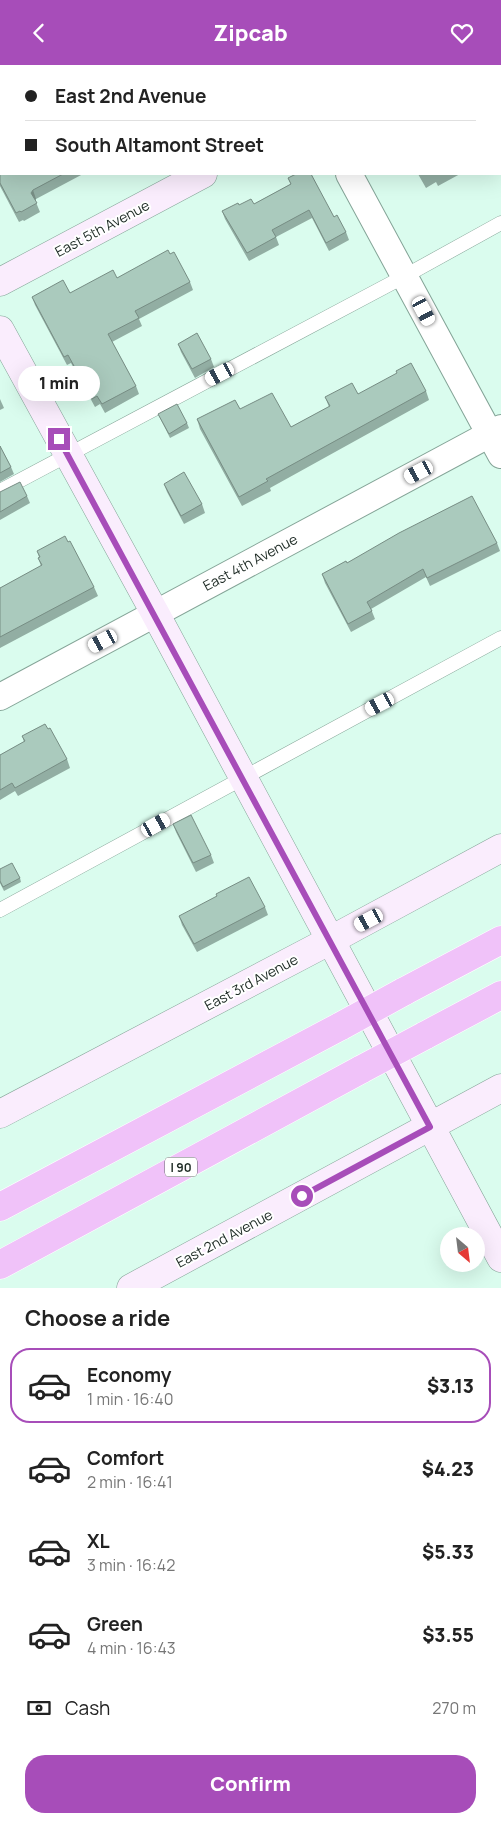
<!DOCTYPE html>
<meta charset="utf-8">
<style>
body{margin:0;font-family:Manrope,sans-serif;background:#f2f2f2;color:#222;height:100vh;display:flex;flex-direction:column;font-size:19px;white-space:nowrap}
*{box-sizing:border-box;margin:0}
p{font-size:16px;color:#767676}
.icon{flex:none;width:28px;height:28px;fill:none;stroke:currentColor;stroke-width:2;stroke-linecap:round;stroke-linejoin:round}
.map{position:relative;height:1223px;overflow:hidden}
.side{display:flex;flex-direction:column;background:#fff;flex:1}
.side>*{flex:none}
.top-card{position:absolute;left:0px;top:0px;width:501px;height:110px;box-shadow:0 5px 20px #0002;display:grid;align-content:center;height:110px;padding:0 25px;background:#fff}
.needle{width:32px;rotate:152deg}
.fabs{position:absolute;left:440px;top:1162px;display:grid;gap:10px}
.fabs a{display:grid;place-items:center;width:45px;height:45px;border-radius:50%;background:#fff;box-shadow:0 5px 20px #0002;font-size:25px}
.end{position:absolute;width:22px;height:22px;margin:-11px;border:6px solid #a74db9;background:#fff;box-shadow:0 0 0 2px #fff}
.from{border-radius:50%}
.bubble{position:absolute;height:35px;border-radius:18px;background:#fff;box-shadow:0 5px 20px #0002;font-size:16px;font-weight:800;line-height:35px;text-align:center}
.car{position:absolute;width:15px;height:30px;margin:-15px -8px;border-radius:6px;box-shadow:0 0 4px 1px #0007;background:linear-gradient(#fff 24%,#345 0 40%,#fff 0 76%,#345 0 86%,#fff 0)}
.top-card b{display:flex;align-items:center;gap:18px;height:48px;font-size:19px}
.top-card b+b{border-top:1px solid #e0e0e0}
.top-card i{width:12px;height:12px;background:#222}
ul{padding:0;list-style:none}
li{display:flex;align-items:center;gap:15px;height:75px;margin:0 10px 8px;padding:0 15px;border:2px solid transparent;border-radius:20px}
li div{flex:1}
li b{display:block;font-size:19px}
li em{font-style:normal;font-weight:800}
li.active{border-color:#a74db9}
li>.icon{width:45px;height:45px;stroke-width:1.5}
h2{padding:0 25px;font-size:22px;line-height:60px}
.pay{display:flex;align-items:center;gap:12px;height:55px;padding:0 25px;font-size:19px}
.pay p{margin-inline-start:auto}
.button{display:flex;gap:10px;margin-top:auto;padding:10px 25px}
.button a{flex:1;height:58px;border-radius:20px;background:#a74db9;color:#fff;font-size:20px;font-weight:800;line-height:58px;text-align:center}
header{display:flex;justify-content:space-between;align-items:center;height:65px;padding:0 25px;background:#a74db9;color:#fff;font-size:22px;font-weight:800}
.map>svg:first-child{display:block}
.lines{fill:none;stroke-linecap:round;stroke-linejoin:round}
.lane-casing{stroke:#84a497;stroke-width:15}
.street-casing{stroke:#84a497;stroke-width:28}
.secondary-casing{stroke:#84a497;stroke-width:29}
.highway-casing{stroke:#fff;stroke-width:29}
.lane{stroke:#fff;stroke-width:14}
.street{stroke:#fff;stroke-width:26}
.secondary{stroke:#faedfd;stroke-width:28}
.highway{stroke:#f0c2f9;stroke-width:28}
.highway-bridge-casing{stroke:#fff;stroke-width:29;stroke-linecap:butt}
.highway-bridge{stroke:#f0c2f9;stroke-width:28}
.wall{fill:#92aea3}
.shaded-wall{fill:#778d84}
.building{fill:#aacabd;stroke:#778d84}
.route{stroke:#a74db9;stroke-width:6}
.labels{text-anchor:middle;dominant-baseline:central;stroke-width:4;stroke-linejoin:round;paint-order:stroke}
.shield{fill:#fff;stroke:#616a66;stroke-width:1}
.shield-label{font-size:12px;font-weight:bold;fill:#1d2a24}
.street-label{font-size:14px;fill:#1d2a24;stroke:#fff}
</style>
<header><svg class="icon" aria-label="back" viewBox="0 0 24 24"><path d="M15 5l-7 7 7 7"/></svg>Zipcab<svg class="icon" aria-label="heart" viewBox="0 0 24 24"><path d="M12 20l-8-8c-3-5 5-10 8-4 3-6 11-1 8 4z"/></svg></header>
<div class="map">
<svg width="501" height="1223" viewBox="0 0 501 1223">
<rect width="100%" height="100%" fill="#dafcee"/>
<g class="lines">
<defs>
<g id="lane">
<path d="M7 1 9 0"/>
<path d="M0 426 405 211 501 158"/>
<path d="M0 845 501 573"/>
</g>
<g id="street">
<path d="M290 0 291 1"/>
<path d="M349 109 501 390"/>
<path d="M0 632 501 363"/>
</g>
<g id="secondary">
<path d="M403 1 405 0"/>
<path d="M0 217 203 109"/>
<path d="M0 265 155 548 501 1193"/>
<path d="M0 1049 329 876 501 783"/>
<path d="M131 1223 501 1023"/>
</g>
<g id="highway">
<path d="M403 927 501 875"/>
<path d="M424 971 501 930"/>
<path d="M0 1142 341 961"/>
<path d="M0 1200 362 1004"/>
</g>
</defs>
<use href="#lane" class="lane-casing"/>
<use href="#street" class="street-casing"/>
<use href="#secondary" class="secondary-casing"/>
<use href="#highway" class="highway-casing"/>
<use href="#lane" class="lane"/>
<use href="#street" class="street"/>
<use href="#secondary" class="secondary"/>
<use href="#highway" class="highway"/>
<defs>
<g id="highway-bridge">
<path d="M341 961 403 927"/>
<path d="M362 1004 424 971"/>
</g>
</defs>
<use href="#highway-bridge" class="highway-bridge-casing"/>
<use href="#highway-bridge" class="highway-bridge"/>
</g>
<g class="wall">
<path d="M501 0V82L500 80V1Z"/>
<path d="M0 71 1 109H83L36 134 35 135 40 147 24 156 23 155 19 157 0 121Z"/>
<path d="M418 109H460L438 121 436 117 426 123Z"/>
<path d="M288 113 334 152 346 167 349 175 329 186 312 153 276 172 279 180 249 196 225 154 222 146 239 140 254 139 291 119Z"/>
<path d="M170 189 190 217 193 225 139 254 142 261 112 277 136 321 139 329 105 348 100 339 95 342 71 298 67 300 35 240 32 232 70 228 117 213Z"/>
<path d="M178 279 211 294 214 302 195 313 181 287Z"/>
<path d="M426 326 429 335 270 423 271 426 242 441 200 364 197 354 240 344 291 362 329 342 325 332 358 329Z"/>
<path d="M0 334 4 343 0 345Z"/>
<path d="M158 349 187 358 189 363 170 373Z"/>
<path d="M0 381 11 402 14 409 0 417Z"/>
<path d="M164 419 202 439 205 448 184 459 167 427Z"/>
<path d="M0 427 27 431 30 438 0 455Z"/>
<path d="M497 478 500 486 430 521 426 512 371 544 375 554 351 567 325 518 322 509 347 498Z"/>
<path d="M37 486 94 522 98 531 0 583V523L41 501 38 493 39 492Z"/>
<path d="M22 671 67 694 70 703 18 731 15 726 0 735V690L24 677Z"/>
<path d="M173 759 211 790 214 798 196 807 176 767Z"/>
<path d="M0 804 20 813 21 817 4 826 0 818Z"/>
<path d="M265 842 268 850 197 887 182 860 179 851Z"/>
</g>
<path class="shaded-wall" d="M33 125 36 134 34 137 31 128Z"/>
<g class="building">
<path d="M16 0H24V1H13Z"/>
<path d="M202 0H254L255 1H199Z"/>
<path d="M497 0H501V70H500V1H494Z"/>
<path d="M0 71H1V109H63L33 125 31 128 37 138 21 147 20 146 16 148 0 118Z"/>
<path d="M296 109H311L334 152 337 150 346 167 326 178 309 145 272 165 276 172 247 188 222 146 238 138 239 140 251 134 254 139 291 119 288 113Z"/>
<path d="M168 185 170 189 174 187 190 217 135 246 139 253 108 269 136 321 102 339 97 331 92 334 68 290 64 292 32 232 63 215 70 228 113 205 117 213Z"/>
<path d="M197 268 211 294 192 304 178 279Z"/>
<path d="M411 298 426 326 266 414 268 416 239 432 197 354 235 335 240 344 272 328 291 362 330 341 325 332 352 318 358 329 397 308 396 306Z"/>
<path d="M177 339 187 358 169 369 158 349Z"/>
<path d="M0 381 11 402 0 408Z"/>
<path d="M184 407 202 439 181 451 164 419Z"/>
<path d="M20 417 27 431 0 447V427Z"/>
<path d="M472 431 497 478 427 513 423 504 367 537 372 546 348 559 322 509 346 496 347 498 399 468Z"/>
<path d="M65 471 68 477 70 476 94 522 0 572V523L42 500 38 493 40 492 37 486Z"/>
<path d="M45 659 48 664 50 663 67 694 15 723 12 718 0 725V690L25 676 22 671Z"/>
<path d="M191 750 211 790 193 798 173 759Z"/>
<path d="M12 798 20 813 3 822 0 816V804Z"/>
<path d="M249 812 265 842 194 879 179 851 217 831 216 829Z"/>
</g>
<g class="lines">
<path class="route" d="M59 374 430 1062 302 1131"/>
</g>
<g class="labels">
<rect class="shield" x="165" y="1092.5" width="32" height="19" rx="4"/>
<g class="shield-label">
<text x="181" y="1102">I 90</text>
</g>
<g class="street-label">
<text transform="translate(102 163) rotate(-28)">East 5th Avenue</text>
<text transform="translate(250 497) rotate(-28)">East 4th Avenue</text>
<text transform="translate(251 917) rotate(-28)">East 3rd Avenue</text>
<text transform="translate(224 1173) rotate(-28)">East 2nd Avenue</text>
</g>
</g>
</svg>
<div class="fabs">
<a><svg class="needle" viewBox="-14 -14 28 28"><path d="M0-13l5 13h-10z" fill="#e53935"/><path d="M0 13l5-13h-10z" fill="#767676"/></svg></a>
</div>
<i class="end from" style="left:302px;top:1131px"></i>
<i class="end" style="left:59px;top:374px"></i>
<div class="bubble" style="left:18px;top:301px;width:82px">1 min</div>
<i class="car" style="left:424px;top:246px;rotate:152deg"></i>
<i class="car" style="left:220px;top:309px;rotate:242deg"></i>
<i class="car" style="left:419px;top:407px;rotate:242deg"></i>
<i class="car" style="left:103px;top:576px;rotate:242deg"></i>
<i class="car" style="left:380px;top:639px;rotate:242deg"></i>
<i class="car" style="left:156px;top:760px;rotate:61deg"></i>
<i class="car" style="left:369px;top:855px;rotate:242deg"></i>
<div class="top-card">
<b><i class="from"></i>East 2nd Avenue</b>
<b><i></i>South Altamont Street</b>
</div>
</div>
<section class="side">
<h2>Choose a ride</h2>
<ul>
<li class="active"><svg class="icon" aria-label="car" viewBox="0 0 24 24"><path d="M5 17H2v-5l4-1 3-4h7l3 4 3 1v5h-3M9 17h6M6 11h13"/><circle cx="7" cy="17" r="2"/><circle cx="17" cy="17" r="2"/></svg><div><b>Economy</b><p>1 min · 16:40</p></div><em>$3.13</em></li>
<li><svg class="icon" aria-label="car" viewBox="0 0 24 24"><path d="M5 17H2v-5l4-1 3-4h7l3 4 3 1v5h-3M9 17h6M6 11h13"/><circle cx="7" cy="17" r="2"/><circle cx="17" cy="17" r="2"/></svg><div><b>Comfort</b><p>2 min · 16:41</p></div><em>$4.23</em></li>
<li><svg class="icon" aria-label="car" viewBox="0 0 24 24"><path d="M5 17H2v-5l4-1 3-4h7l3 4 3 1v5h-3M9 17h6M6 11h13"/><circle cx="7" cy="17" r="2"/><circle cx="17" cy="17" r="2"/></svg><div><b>XL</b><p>3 min · 16:42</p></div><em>$5.33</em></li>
<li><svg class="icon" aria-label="car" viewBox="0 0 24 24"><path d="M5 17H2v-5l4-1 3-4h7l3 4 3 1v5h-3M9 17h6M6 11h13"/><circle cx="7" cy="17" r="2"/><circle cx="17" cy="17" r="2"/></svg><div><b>Green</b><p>4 min · 16:43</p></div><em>$3.55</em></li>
</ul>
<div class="pay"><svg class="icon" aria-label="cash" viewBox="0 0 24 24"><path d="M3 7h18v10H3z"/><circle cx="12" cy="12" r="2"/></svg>Cash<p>270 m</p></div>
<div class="button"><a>Confirm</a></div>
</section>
